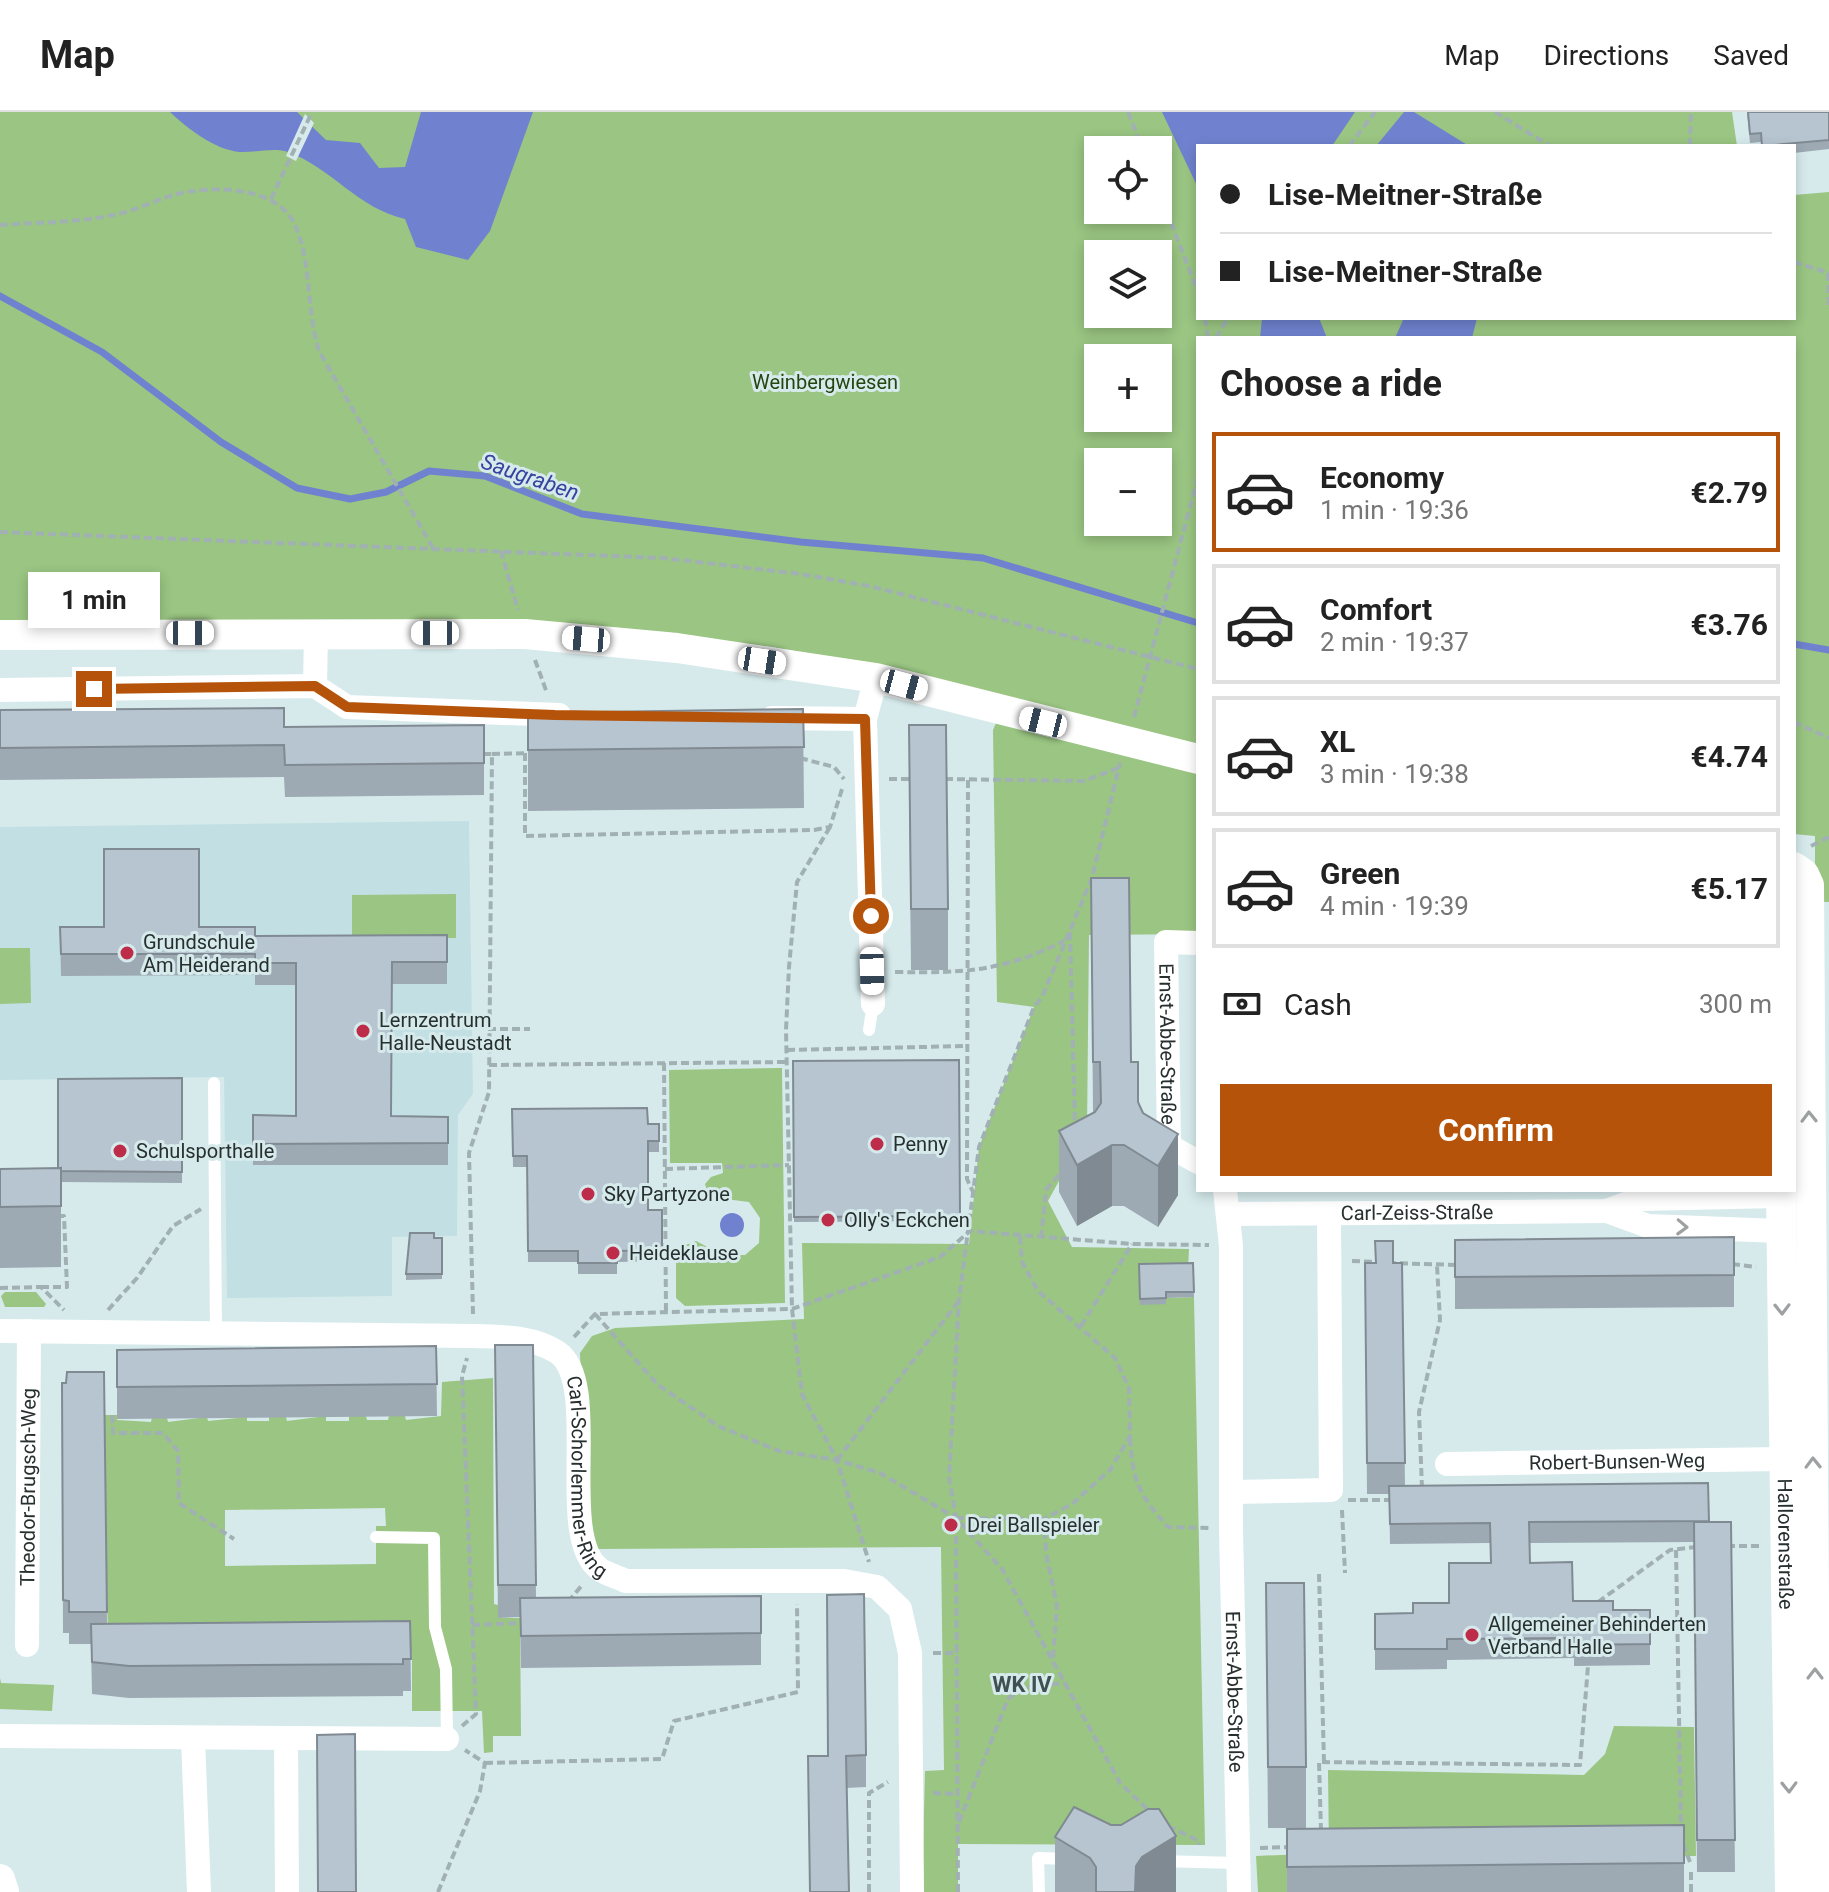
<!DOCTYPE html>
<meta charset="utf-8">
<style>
body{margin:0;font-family:Roboto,sans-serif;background:#f2f2f2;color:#222;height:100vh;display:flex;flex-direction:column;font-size:30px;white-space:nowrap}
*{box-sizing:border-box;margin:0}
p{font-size:26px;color:#767676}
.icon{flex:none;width:44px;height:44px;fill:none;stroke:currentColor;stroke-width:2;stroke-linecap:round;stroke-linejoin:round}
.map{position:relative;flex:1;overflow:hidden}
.panel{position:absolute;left:1196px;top:224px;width:600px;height:856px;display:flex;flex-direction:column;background:#fff;border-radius:0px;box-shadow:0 4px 12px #0003}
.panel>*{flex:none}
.banner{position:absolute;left:1196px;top:32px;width:600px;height:176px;border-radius:0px;box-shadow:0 4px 12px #0003;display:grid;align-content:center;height:176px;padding:0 24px;background:#fff}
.fabs{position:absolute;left:1084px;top:24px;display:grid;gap:16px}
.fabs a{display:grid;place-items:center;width:88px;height:88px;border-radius:0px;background:#fff;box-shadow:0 4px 12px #0003;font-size:40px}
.end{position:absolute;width:36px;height:36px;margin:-18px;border:10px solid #b45309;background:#fff;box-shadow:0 0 0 4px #fff}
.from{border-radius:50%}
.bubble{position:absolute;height:56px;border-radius:0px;background:#fff;box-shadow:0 4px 12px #0003;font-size:26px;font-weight:700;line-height:56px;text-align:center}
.car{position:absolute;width:24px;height:48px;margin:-24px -12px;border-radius:10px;box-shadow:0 0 6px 2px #0007;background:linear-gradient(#fff 24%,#345 0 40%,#fff 0 76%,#345 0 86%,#fff 0)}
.banner b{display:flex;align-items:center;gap:28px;height:76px;font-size:30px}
.banner b+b{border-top:2px solid #e0e0e0}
.banner i{width:20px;height:20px;background:#222}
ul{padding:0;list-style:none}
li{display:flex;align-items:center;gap:24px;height:120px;margin:0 16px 12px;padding:0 8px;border:4px solid #e0e0e0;border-radius:0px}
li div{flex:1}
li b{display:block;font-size:30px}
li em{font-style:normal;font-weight:700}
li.active{border-color:#b45309}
li>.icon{width:72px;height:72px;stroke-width:1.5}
h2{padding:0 24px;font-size:36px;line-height:96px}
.pay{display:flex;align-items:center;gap:20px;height:88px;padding:0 24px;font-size:30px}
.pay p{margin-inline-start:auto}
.cta{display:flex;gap:16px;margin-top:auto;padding:16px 24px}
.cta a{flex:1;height:92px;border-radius:0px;background:#b45309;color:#fff;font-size:32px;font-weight:700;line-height:92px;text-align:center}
header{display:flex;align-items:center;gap:48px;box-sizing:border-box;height:112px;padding:0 40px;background:#fff;border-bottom:2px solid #e0e0e0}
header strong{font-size:38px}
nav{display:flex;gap:44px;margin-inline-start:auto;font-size:28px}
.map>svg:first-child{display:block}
.built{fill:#c2e0e3}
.green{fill:#9ac582;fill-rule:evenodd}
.water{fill:#7082cf}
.pier{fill:#d6eaec}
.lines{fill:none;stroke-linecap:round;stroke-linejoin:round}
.stream{stroke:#7082cf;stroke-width:7}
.path{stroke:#a1b1b3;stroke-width:4;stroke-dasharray:8 4;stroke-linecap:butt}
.service{stroke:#fff;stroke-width:12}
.minor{stroke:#fff;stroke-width:24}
.tertiary{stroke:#fff;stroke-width:30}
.wall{fill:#9da9b3}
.shaded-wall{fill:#808a92}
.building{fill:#b7c5d0;stroke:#808a92;stroke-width:2}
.oneway{stroke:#9ea1a1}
.route{stroke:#b45309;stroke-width:10}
.poi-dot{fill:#bd2c48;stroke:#d6eaec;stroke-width:3}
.labels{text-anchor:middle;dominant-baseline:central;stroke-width:6;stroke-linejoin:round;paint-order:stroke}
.park-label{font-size:20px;fill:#25450f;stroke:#d6eaec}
.poi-label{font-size:20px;fill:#272f2f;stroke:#d6eaec;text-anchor:start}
.street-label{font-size:20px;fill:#272f2f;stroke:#d6eaec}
.water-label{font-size:22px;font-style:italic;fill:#36439f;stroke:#d6eaec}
.neighbourhood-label{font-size:22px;font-weight:bold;fill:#405153;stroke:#d6eaec}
</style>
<header>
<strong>Map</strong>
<nav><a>Map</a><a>Directions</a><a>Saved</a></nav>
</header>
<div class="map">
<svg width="1829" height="1780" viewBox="0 0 1829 1780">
<rect width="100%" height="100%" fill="#d6eaec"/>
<path class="built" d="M469 709 473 982 458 1003 457 1124 392 1125V1184L227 1186 224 965 0 968V715Z"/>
<g class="green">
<path d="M0 0H1732L1737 34H1198V206H1794V83L1829 80V790H1815V724L1794 722V226H1198V637L899 559 773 535 645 520 0 515ZM1098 38H1158V98H1098ZM1098 142H1158V202H1098ZM1098 246H1158V306H1098ZM1098 350H1158V410H1098Z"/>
<path d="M1000 602 1198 647V822L1089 823 1087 1018 1048 1089 1072 1135 1189 1137 1188 1157 1140 1192H1166V1186L1194 1185 1205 1733 958 1732V1780H922L925 1659 944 1658 941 1435 596 1437 586 1414 580 1241 592 1224 615 1216 804 1207 802 1131 969 1132 979 1035 1034 895 997 890 993 618Z"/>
<path d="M456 782V826L352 827V783Z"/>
<path d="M0 836H30L31 891 0 892Z"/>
<path d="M782 956 785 1191 685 1194 676 1186V1150L683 1134 696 1129 723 1143H745L759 1131 760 1106 749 1090 709 1085 705 1072 711 1065 723 1061 722 1051H670L669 958Z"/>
<path d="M5 1180H36L46 1192 44 1195H5L1 1184Z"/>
<path d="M493 1266 494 1492 498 1493V1506H520L521 1624H493V1640L484 1641 482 1599H412V1540L102 1545 108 1532 104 1303H117V1308L151 1310 152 1305 167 1306 168 1310 207 1305 208 1309 247 1305V1309H269V1305H286L287 1309 326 1304V1309H349V1304H366L367 1308H388L389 1304H405L406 1308 441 1304 442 1270ZM385 1396 386 1414H376V1452L225 1454V1398Z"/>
<path d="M0 1566 1 1571 54 1573 52 1599 0 1597Z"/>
<path d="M1614 1614 1694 1615 1696 1744 1287 1749V1780H1258L1256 1744 1329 1741 1328 1658 1584 1663 1605 1642Z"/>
</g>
<g class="water">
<path d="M170 0H297L326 28 360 31 379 56 405 55 421 0H533L490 119 468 148 416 135 405 107C357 96 332 56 288 40 274 35 254 41 239 40 214 37 188 17 170 0Z"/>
<path d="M1162 0H1355L1332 34H1198V76Z"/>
<path d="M1404 0H1414L1469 34H1376Z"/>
<path d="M1262 206H1319L1327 226H1260Z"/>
<path d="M1404 206H1477L1472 226H1395Z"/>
<circle cx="732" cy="1113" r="12"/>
</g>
<path class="pier" d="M305 2 314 11 296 49 286 44Z"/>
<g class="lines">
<g class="stream">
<path d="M0 184 102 240 221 330 297 376 350 387 386 380 429 359 485 364 582 402 801 430 983 446 1198 511"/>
<path d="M1794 532 1829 538"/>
</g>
<g class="path">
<path d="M1128 0 1143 38"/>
<path d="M1495 0 1550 34"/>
<path d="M1349 34 1375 0"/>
<path d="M1690 34 1691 0"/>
<path d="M1158 77 1198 180"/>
<path d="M271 87 312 0"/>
<path d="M0 113C40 110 82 111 122 101 139 97 156 88 173 83 210 73 277 73 295 113 312 151 306 198 319 239L433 436"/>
<path d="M1794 150 1829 161"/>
<path d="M1828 161 1829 193"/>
<path d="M1205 206 1208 226"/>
<path d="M1216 226 1228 206"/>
<path d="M0 420 663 446 801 462 869 474 1198 557"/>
<path d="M501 439 518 498"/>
<path d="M535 548 547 581"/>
<path d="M1134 605 1198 365"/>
<path d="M1794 610 1829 626"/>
<path d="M525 641V724L814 718 830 715 843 674"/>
<path d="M492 642 531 641"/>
<path d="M800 646 834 655 844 667"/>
<path d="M889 667H912"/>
<path d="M945 667 1084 669 1118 656"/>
<path d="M968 668 967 1067 973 1080"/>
<path d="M830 715 797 770 789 855 786 918 792 1197 802 1282 837 1348 869 1450"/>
<path d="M1811 734 1829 725"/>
<path d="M1070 820 1075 1015"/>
<path d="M895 860C964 861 1001 860 1064 829"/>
<path d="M488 917H530"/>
<path d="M787 938 967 934"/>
<path d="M664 951 666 1199"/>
<path d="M489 953 787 950"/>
<path d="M665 1057 789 1053"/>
<path d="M1041 1126 1046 1078 1062 1059"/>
<path d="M1352 1149 1379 1150"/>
<path d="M1388 1151 1459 1153"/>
<path d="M1732 1152 1756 1155"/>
<path d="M41 1175H67L64 1104H58"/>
<path d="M0 1176 41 1175 64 1198"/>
<path d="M108 1198 137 1166 173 1114 201 1097"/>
<path d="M473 1202 469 1041 489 980 492 642H481"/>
<path d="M595 1202 658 1273 718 1314 779 1339 837 1348 880 1361 956 1406 1002 1457 1120 1671 1149 1699"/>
<path d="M1081 1214 1132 1132"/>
<path d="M574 1225 595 1202 792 1197 940 1145 970 1119 1132 1132 1209 1133"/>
<path d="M112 1303 113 1321H163L178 1339 179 1391 234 1427"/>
<path d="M1130 1326C1133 1370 1139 1383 1168 1415L1211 1416"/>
<path d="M837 1348 958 1190"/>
<path d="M1422 1376 1419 1300 1440 1208 1437 1153"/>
<path d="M1348 1388H1390"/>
<path d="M1342 1398 1345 1461"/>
<path d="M956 1406 1044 1407 1072 1392 1110 1358 1130 1324 1129 1276 1115 1246 1038 1179 1022 1150 1020 1124"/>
<path d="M1044 1407 1046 1441 1057 1493 1053 1547"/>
<path d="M1727 1434H1762"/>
<path d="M1676 1438 1681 1716"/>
<path d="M1319 1462 1324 1650"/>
<path d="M568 1490 583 1472"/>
<path d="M1598 1490 1670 1438 1696 1435"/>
<path d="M472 1513 521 1511"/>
<path d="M933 1541H958"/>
<path d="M462 1614 476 1602 462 1264 467 1246"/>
<path d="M485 1651 662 1647 674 1609 798 1580 797 1492"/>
<path d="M933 1681 958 1682"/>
<path d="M959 1710 1008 1587 1024 1575 1065 1571"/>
<path d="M1168 1714 1199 1729V1733"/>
<path d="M1321 1719 1319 1650 1580 1653 1588 1554"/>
<path d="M1683 1732 1690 1750"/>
<path d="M1260 1736 1291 1735"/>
<path d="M1691 1760V1780"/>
<path d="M438 1780 480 1679 485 1651 465 1638"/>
<path d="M869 1780V1681L888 1670"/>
<path d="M958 1780 956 1406 949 1366 959 1188 979 1035 1034 895 1042 885 1092 766 1120 651"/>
</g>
<g class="service">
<path d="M869 918 873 892"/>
<path d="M214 971 216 1223"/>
<path d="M376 1425 434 1426 435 1515 446 1557 447 1627"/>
<path d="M1160 1749 1237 1751"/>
<path d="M1039 1780 1038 1746 1069 1747"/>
</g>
<g class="minor">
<path d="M315 574 316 520"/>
<path d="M0 578 315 574 347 595 559 603"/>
<path d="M772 606 865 607"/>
<path id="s1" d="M1198 831 1166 830 1169 1034 1198 1050"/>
<path d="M873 892 865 607 876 566"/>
<path id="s2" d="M1225 1078 1231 1134V1417L1239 1780"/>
<path d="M1607 1099 1648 1114 1781 1119"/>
<path id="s3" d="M1229 1102 1607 1099 1639 1087 1781 1084"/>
<path id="s4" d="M0 1219 474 1224C501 1225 532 1224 557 1240 602 1269 556 1421 598 1456 605 1462 618 1465 626 1469H844L877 1475 900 1497 910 1541 912 1780"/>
<path id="s5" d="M1447 1352 1786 1347"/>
<path d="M1231 1380 1331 1378 1329 1104"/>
<path id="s6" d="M27 1533 29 1219"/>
<path d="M0 1624 447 1627"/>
<path d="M193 1627 199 1780"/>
<path d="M286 1627 287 1780"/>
</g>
<g class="tertiary">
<path d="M0 523 525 522 677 536 876 566 1198 647"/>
<path d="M1794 755 1804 762 1809 773 1816 1780"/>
<path id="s7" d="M1781 1078 1790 1780"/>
<path d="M0 1767 4 1780"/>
</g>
</g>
<g class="wall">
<path d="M1747 0H1829V37L1794 41V34H1761V30L1750 31Z"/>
<path d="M803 597 804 696 528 699V601Z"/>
<path d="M0 598 284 615 484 613V683L285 685 284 665 0 668Z"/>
<path d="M909 674 948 797V858H911Z"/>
<path d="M1091 766 1131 950 1138 990 1178 1083 1158 1115 1124 1094H1112L1077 1114 1059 1080V1019L1093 1001Z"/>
<path d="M60 815H199L255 824 447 823V872H392L391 1004 448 1005V1053H253V1003L296 1004V873H255V863L61 864Z"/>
<path d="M959 948 960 1109 794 1110 793 949Z"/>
<path d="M182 966V1071L61 1070V1155L0 1156V1057L58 1056Z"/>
<path d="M512 997 648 1012H659V1040H648V1098H662V1149L617 1150V1162H578V1150H528L527 1055H513Z"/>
<path d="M1734 1125V1195L1455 1197V1128Z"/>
<path d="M434 1126H442V1167L406 1168V1162Z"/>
<path d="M1375 1129 1393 1151H1402L1405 1374 1709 1410H1731L1735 1760H1697L1694 1430 1530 1431V1451L1573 1489 1613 1498H1650V1553L1574 1554V1546L1447 1548V1557L1375 1558V1502L1413 1501 1449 1491 1490 1451V1431L1390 1432 1389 1382H1367L1365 1151H1375Z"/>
<path d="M1193 1151 1194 1185 1166 1186V1192L1140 1193 1139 1152Z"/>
<path d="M495 1233H533L536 1486 761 1484V1553L521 1556 520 1505 498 1506Z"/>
<path d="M436 1234 437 1304 117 1307V1238Z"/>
<path d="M104 1260 107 1512 410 1509 411 1579H403V1584L129 1586 92 1582 91 1532H69V1521H63L62 1271H66Z"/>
<path d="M1266 1471 1306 1655V1716H1268Z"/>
<path d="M866 1643V1675L846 1676 808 1644Z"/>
<path d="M1111 1713H1121L1176 1780H1055V1725Z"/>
<path d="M1684 1713V1780H1287V1717Z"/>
</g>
<g class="shaded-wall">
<path d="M1178 1022V1083L1158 1115V1054Z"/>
<path d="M1112 1033V1094L1077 1114V1053Z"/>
<path d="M1176 1724V1780H1135L1136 1754 1142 1745Z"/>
</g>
<g class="building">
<path d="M1748 0H1829V28L1762 34 1761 21 1750 22Z"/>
<path d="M284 596V615L484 613V651L285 653 284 633 0 636V598Z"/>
<path d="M803 597 804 635 528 638V601Z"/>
<path d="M909 613H946L948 797H911Z"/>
<path d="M104 737H199V815H255V824L447 823V850H392L391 1004 448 1005V1031L253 1032V1003L296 1004V851H255V842H61L60 815H104Z"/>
<path d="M1091 766H1129L1131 950H1138V990L1143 1001 1178 1022 1158 1054 1124 1033H1112L1077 1053 1059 1019 1095 1000 1101 991 1100 950H1093Z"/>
<path d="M959 948 960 1104 794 1105 793 949Z"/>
<path d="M182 966V1060L61 1059V1056L58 1057V967Z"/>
<path d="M647 996 648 1012H659V1029H648V1098H662V1138L617 1139V1151H578V1139H528L527 1044H513L512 997Z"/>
<path d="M61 1056V1094L0 1095V1057Z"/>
<path d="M410 1121H434V1126H442V1162H406Z"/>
<path d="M1734 1125V1163L1455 1165V1128Z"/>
<path d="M1375 1129H1393V1151H1402L1405 1351H1367L1365 1151H1376Z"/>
<path d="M1193 1151 1194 1180H1166V1186L1140 1187 1139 1152Z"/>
<path d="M495 1233H533L536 1473H498Z"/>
<path d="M436 1234 437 1272 117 1275V1238Z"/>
<path d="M67 1260H104L107 1500H69V1489L63 1488 62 1271H66Z"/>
<path d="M1708 1371 1709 1409 1529 1410 1530 1451 1572 1450 1573 1489H1613V1498H1650V1532L1574 1533V1526L1447 1527V1537H1375V1502L1413 1501V1491H1449V1451H1491L1490 1411 1390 1412 1389 1374Z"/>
<path d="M1694 1410H1731L1735 1728H1697Z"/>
<path d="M1266 1471H1304L1306 1655H1268Z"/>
<path d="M864 1482 866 1643 846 1644 849 1780H810L808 1644H828L827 1483Z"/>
<path d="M761 1484V1521L521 1524 520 1486Z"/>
<path d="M410 1509 411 1547H403V1552L129 1554 92 1550 91 1512Z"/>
<path d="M355 1622 356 1780H318L317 1623Z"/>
<path d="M1074 1695 1111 1713H1121L1148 1697H1159L1176 1724 1142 1745 1136 1754 1135 1780H1096V1755L1090 1746 1055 1725Z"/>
<path d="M1684 1713V1751L1287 1755V1717Z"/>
</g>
<defs><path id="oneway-chevron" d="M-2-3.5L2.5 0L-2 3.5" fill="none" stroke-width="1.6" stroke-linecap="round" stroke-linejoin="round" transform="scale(2)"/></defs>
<g class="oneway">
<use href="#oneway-chevron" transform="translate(1809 1005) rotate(-91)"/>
<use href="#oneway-chevron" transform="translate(1682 1115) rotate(2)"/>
<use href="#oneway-chevron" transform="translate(1782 1197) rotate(89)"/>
<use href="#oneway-chevron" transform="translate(1813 1351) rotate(-91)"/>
<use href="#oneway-chevron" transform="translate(1815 1562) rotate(-90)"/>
<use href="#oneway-chevron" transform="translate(1789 1675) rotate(89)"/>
</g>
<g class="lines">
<path class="route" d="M94 577 315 574 347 595 555 603 865 607 871 804"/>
</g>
<g class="poi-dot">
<circle cx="127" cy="841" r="8"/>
<circle cx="363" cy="919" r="8"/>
<circle cx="877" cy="1032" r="8"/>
<circle cx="120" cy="1039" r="8"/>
<circle cx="588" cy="1082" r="8"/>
<circle cx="828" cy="1108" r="8"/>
<circle cx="613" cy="1141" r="8"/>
<circle cx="951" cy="1413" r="8"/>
<circle cx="1472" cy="1523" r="8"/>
</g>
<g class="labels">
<g class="park-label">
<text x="825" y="270">Weinbergwiesen</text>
</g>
<g class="poi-label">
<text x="143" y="830">Grundschule<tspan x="143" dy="23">Am Heiderand</tspan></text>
<text x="379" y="908">Lernzentrum<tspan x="379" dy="23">Halle-Neustadt</tspan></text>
<text x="893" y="1032">Penny</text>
<text x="136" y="1039">Schulsporthalle</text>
<text x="604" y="1082">Sky Partyzone</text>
<text x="844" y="1108">Olly's Eckchen</text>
<text x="629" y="1141">Heideklause</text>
<text x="967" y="1413">Drei Ballspieler</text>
<text x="1488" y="1512">Allgemeiner Behinderten<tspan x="1488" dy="23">Verband Halle</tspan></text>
</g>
<g class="street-label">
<text stroke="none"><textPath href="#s1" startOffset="134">Ernst-Abbe-Straße</textPath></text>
<text stroke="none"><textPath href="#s3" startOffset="188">Carl-Zeiss-Straße</textPath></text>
<text stroke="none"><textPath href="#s5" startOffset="170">Robert-Bunsen-Weg</textPath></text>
<text stroke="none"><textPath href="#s4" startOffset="692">Carl-Schorlemmer-Ring</textPath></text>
<text stroke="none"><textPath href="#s6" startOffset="158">Theodor-Brugsch-Weg</textPath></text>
<text stroke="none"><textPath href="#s7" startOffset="354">Hallorenstraße</textPath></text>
<text stroke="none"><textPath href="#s2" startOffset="502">Ernst-Abbe-Straße</textPath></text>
</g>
<g class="water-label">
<text transform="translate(530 365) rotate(19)">Saugraben</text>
</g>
<g class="neighbourhood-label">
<text x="1022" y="1572">WK IV</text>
</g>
</g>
</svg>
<div class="fabs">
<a><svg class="icon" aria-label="locate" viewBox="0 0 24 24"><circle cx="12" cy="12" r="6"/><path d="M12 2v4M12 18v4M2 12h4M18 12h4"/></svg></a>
<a><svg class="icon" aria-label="layers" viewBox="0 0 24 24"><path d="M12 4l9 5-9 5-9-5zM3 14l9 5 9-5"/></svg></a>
<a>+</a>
<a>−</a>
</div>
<i class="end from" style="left:871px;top:804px"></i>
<i class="end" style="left:94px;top:577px"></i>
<div class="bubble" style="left:28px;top:460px;width:132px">1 min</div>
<i class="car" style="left:190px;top:521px;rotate:90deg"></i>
<i class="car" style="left:435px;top:521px;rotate:270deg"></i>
<i class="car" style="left:586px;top:527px;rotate:275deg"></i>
<i class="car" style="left:762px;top:549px;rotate:99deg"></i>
<i class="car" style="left:904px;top:573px;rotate:105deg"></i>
<i class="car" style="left:1043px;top:610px;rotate:284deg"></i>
<i class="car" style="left:872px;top:859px;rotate:179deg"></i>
<div class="banner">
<b><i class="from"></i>Lise-Meitner-Straße</b>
<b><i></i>Lise-Meitner-Straße</b>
</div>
<section class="panel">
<h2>Choose a ride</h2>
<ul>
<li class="active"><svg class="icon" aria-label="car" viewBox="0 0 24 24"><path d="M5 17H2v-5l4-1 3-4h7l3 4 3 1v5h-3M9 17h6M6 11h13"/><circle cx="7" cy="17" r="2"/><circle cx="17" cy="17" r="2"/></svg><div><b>Economy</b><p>1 min · 19:36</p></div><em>€2.79</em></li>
<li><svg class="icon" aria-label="car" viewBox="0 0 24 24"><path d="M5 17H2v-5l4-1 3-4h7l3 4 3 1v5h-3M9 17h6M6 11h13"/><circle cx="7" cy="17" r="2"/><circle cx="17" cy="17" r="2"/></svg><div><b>Comfort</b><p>2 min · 19:37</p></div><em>€3.76</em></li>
<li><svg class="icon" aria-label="car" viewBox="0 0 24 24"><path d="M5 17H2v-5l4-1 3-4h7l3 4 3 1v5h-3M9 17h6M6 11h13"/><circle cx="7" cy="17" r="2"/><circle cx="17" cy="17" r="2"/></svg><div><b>XL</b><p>3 min · 19:38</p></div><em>€4.74</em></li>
<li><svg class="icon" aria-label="car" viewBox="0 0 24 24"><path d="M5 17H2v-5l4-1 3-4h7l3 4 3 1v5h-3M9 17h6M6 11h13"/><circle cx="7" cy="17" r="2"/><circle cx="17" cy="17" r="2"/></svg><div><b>Green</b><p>4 min · 19:39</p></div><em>€5.17</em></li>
</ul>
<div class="pay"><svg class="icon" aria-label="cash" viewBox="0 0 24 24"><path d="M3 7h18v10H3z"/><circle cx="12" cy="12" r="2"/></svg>Cash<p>300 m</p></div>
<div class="cta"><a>Confirm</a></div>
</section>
</div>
